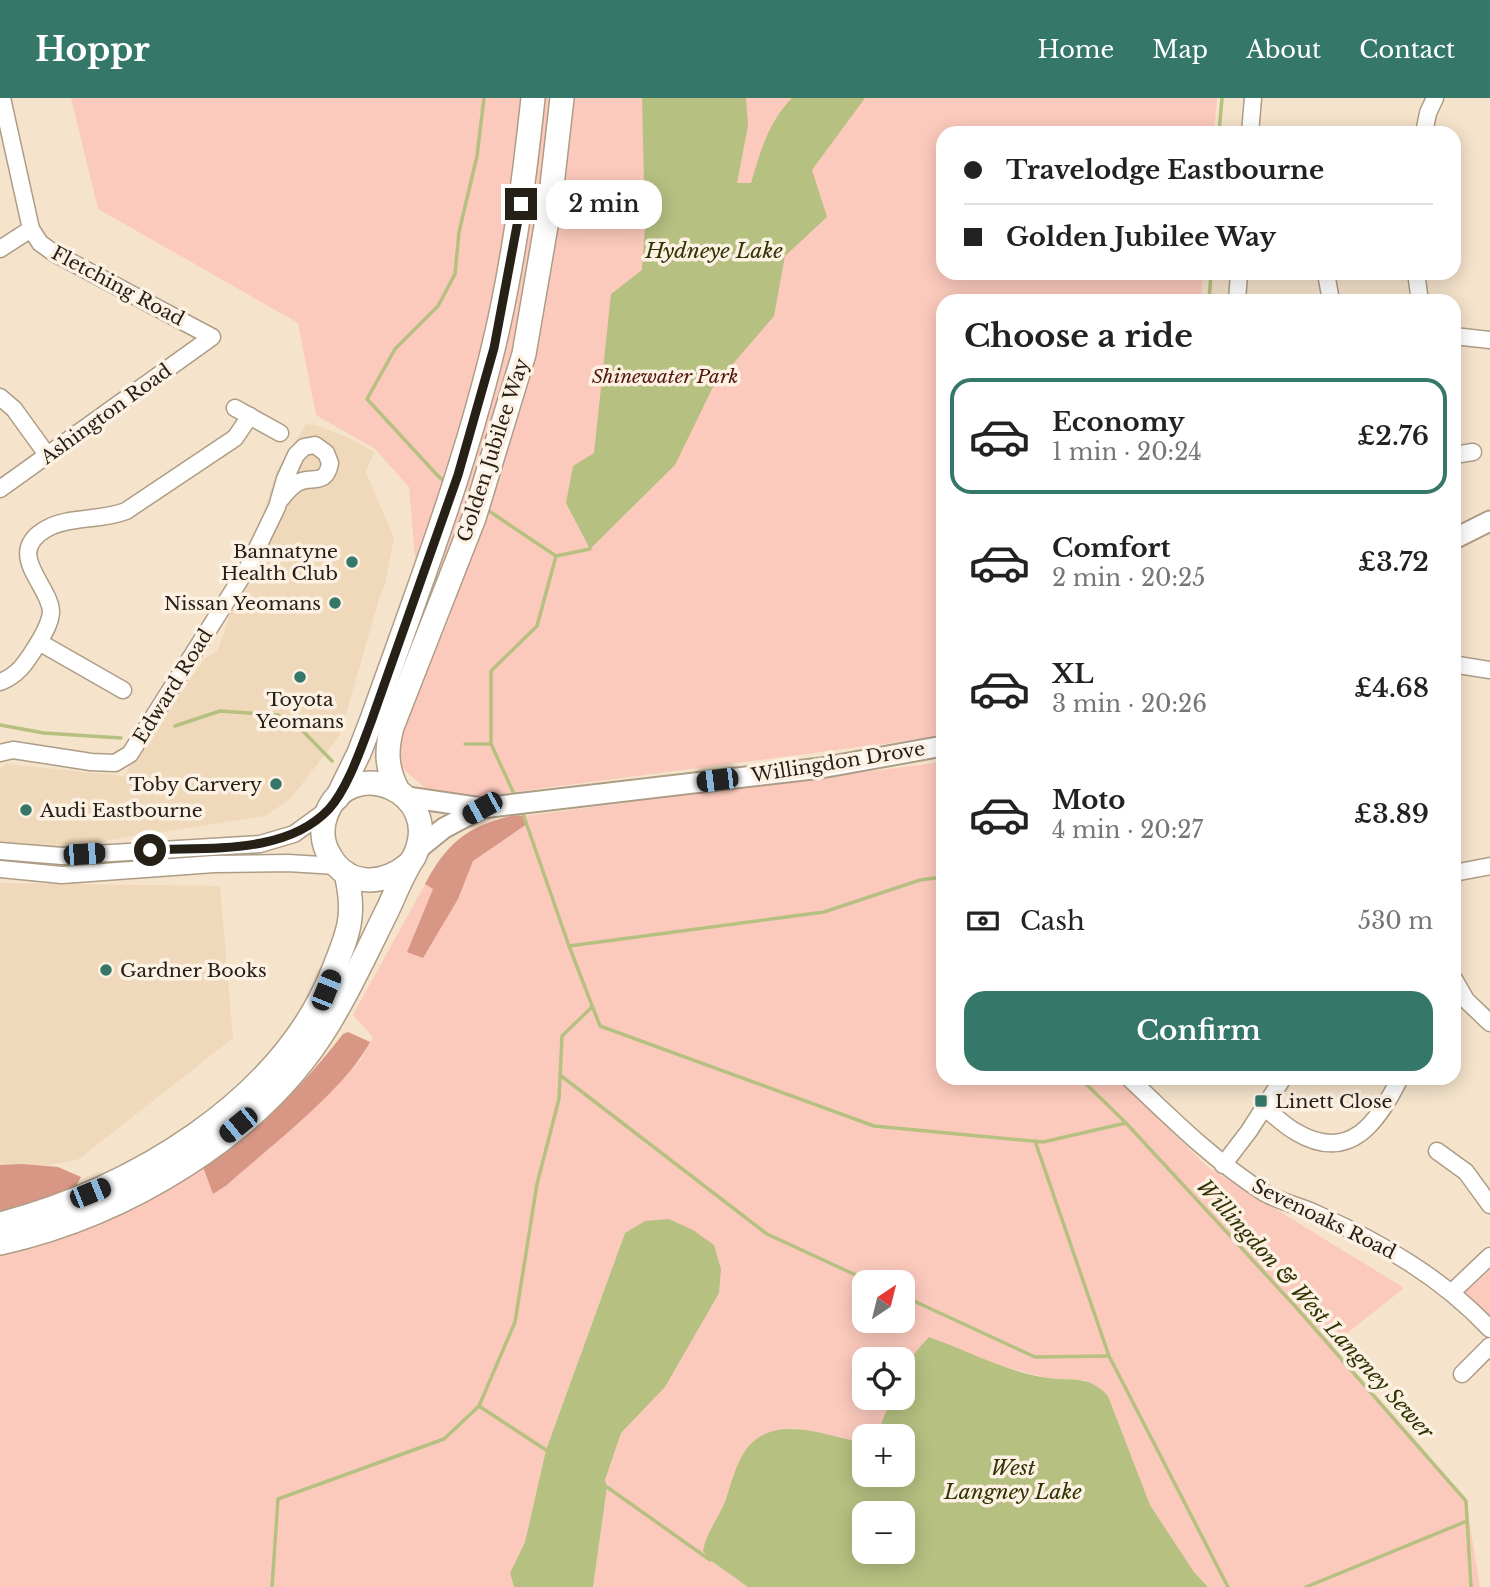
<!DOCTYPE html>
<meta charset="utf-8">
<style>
body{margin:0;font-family:"Libre Baskerville",serif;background:#f6f6f6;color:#222;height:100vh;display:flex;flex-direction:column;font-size:26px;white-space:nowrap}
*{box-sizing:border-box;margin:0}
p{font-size:23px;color:#767676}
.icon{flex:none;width:38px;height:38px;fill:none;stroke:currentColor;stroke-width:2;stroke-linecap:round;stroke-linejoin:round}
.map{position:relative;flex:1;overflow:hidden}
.side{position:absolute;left:936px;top:196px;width:525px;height:791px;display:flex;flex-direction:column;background:#fff;border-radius:21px;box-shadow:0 4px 18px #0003}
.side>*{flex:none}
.top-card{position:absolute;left:936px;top:28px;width:525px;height:154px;border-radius:21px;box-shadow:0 4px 18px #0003;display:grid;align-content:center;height:154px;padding:0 28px;background:#fff}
.needle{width:46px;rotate:35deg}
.tools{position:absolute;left:852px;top:1172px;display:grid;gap:14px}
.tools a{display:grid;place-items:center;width:63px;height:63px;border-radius:14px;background:#fff;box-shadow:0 4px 18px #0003;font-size:35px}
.end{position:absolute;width:32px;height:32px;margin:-16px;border:9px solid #272017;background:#fff;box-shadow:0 0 0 4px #fff}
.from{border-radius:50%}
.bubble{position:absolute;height:49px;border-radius:21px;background:#fff;box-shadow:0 4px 18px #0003;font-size:23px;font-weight:600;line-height:49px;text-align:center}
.car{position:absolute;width:21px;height:42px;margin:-21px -10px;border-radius:9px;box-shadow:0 0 5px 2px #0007;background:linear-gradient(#222 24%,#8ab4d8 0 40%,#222 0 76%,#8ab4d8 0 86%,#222 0)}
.top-card b{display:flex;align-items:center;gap:24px;height:66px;font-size:26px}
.top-card b+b{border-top:2px solid #e0e0e0}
.top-card i{width:18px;height:18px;background:#222}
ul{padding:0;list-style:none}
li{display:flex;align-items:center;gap:21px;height:116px;margin:0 14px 10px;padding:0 14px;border:4px solid transparent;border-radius:21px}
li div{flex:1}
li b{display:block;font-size:26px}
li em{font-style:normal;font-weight:600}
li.active{border-color:#357768}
li>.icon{width:63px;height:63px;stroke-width:1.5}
h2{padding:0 28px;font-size:32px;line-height:84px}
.pay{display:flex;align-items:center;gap:18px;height:77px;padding:0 28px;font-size:26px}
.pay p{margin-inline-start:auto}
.action{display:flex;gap:14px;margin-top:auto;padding:14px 28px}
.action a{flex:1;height:80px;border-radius:21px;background:#357768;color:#fff;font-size:28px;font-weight:600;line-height:80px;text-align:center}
header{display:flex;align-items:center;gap:42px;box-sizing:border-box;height:98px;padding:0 35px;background:#357768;color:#fff}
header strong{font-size:33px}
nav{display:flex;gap:38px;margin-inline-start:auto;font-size:24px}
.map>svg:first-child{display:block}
.built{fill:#f0d9bb}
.green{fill:#fccabd;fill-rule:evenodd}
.forest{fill:#d89685}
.water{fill:#b6c081;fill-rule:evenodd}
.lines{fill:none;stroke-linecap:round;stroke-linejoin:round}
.stream{stroke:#b6c081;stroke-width:3.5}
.minor-casing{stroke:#ae9d86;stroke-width:19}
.major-casing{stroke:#ae9d86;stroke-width:23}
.highway-casing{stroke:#ae9d86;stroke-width:26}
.minor{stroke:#fff;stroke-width:16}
.major{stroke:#fff;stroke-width:19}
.highway{stroke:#fff;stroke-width:23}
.route{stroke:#272017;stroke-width:9}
.poi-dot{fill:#357768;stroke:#fcf1e3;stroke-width:2.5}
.labels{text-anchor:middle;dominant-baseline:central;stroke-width:7;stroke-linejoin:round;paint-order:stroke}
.street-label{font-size:19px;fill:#272017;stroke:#fcf1e3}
.park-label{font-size:19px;font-style:italic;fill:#521608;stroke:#fcf1e3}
.poi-label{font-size:19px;fill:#272017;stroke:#fcf1e3;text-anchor:end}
.water-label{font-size:21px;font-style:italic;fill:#2f3402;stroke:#fcf1e3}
</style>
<header>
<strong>Hoppr</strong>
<nav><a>Home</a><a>Map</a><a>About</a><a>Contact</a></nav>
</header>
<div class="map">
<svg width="1490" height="1489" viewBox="0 0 1490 1489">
<rect width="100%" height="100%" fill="#f5e3cb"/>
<g class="built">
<path d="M306 326 315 327 352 341 374 354 366 374 394 440 385 487 379 501 340 637 291 700 266 718 38 753 0 744V671L6 666 124 678 204 561 218 552 277 372Z"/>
<path d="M0 785 220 788 233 940 79 1061 0 1077Z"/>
</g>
<g class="green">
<path d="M71 0H1217L1214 35H943V175H1203L1201 203H943V638L476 699 431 695 401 669 396 650 451 516 415 459 409 389 375 351 316 317 298 225 98 111Z"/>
<path d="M943 664V980H1116L1209 1070 1404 1190 1331 1248 1466 1403 1480 1489H1208L1194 1474 1150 1407 1108 1298 1085 1282 1046 1280 995 1266 915 1254 903 1277V1262H864V1300H891L879 1332 873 1339H864V1342L856 1343 795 1330 779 1332 705 1445 710 1462 748 1489H593L607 1389 605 1382 621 1335 665 1289 645 1123 625 1135 546 1352 525 1444 510 1475 514 1489H0V1155L57 1141 137 1109 203 1069 213 1096 227 1087 316 1008 360 962 373 939 353 917 425 786 433 791 407 854 458 801 473 763 527 726 524 718ZM864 1185H903V1223H864Z"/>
<path d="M1490 1172V1223L1464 1196Z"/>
</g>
<g class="forest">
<path d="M515 717 524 718 527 726 473 763 458 801 423 860 407 854 433 791 425 786C448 743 468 728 515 717Z"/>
<path d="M348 934 370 944C344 993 269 1049 227 1087L213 1096 203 1069C258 1033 303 988 343 936Z"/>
<path d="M22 1066 58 1069 81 1079 74 1092 0 1114V1067Z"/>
</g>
<g class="water">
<path d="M642 0H746L748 28 737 85H751C760 54 769 23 792 0H865L812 72 827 119 785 158 774 218 713 289 675 367 590 451 566 405 573 368 594 355 611 196 642 172 645 129Z"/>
<path d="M669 1121 693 1132 714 1147 721 1171 719 1195 665 1289 621 1335 605 1382 607 1389 593 1489H514L510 1475 525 1444 546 1352 625 1135 645 1123Z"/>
<path d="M929 1239C969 1253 1006 1274 1048 1280 1074 1283 1089 1277 1108 1298L1150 1407 1194 1474 1208 1489H748L710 1462 703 1453C706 1436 718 1420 725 1404 731 1386 736 1364 748 1349 775 1317 822 1336 855 1343L864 1342V1377H903V1339H873L879 1332 891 1300H903C903 1270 908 1261 929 1239ZM864 1416H903V1454H864Z"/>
</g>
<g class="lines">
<g class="stream">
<path d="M1219 35 1222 0"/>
<path d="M1209 203 1211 175"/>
<path d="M447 385 439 379 367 301 395 251 438 208 455 176 459 134 477 58 484 0"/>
<path d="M486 411 556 458"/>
<path d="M556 458 590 451"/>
<path d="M0 627 44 635 121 640"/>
<path d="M175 628 220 613 278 617 298 628 332 663"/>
<path d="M465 646H491"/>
<path d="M516 700 491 646V573L537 528 556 458"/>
<path d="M522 713 569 848 600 928 874 1028 1043 1044 1126 1025"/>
<path d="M569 848 824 814 920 782 943 779"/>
<path d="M560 977 767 1136 873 1185"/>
<path d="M1080 980 1126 1025 1294 1207 1466 1403 1471 1489"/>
<path d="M1035 1043 1109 1258 1228 1489"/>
<path d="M903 1198 1035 1259 1109 1258"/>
<path d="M479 1308 546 1352"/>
<path d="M607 1389 710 1462"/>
<path d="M272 1489 278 1401 444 1341 479 1308 515 1224 537 1086 559 1001 562 938 592 909"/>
<path d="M1306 1489 1467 1423"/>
</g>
<defs>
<g id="minor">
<path d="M1250 35 1253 0"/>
<path d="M1424 35 1428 15 1435 0"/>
<path d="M0 151 31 131"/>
<path d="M1326 175 1331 203"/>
<path d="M1416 175 1420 203"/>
<path d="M1237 203 1239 175"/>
<path d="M1454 238 1490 242"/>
<path d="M0 299 14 311 48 358"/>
<path d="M235 310 280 335"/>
<path d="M1454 357 1473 354"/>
<path d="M0 391 212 239 54 155 40 145 31 131 2 0"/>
<path d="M39 544C44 535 51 524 51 513 49 486 4 455 46 431 68 418 101 423 126 413L235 340 250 318"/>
<path d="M1458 567 1490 572"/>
<path d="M0 584C20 577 28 561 39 544L123 592"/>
<path d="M0 655 13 652 91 664 115 665 130 656 248 469 277 409 285 381 296 357 304 349 315 347 326 355 330 365C326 389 311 377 297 385 290 389 285 396 280 402"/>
<path d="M0 753 62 758 260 746 294 736 327 712"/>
<path d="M0 771 62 777 214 766 288 765 337 768"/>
<path d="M1454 775 1490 768"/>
<path d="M1454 881 1466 902 1490 925"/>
<path d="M1129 980C1172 1021 1213 1062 1263 1094 1280 1104 1300 1108 1317 1116 1382 1145 1441 1179 1490 1231"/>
<path d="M1265 1010C1275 1018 1285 1028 1296 1034 1350 1066 1378 1024 1400 980"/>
<path d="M1437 1053 1466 1074 1490 1107"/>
<path d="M1223 1067 1249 1033 1283 980"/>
<path d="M1452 1194 1490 1158"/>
<path d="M1462 1276 1490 1248"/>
</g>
<g id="major">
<path d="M1454 441 1490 423"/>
<path d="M407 699 482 710 821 670 943 648"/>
<path d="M418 751 444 730 482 710"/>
</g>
<g id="highway">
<path d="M397 691C386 669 386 652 392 629L474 420 524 256 550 105 562 0"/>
<path d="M337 700 359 655 371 624C415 500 462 379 493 251 513 169 524 84 533 0"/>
<path d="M0 1126C131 1093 282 1003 333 873 349 834 356 817 346 775"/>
<path d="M0 1145C125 1117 262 1037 329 925 351 889 369 849 388 811 396 794 403 775 414 759 446 693 349 654 326 717 321 730 322 746 330 758 348 790 384 787 409 766"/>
</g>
</defs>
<use href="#minor" class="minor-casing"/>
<use href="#major" class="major-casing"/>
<use href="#highway" class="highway-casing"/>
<use href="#minor" class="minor"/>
<use href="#major" class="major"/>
<use href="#highway" class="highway"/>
</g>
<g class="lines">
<path class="route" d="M150 752C208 749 286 757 329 711 348 690 361 650 371 624L458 377 494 250 521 106"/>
</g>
<g class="poi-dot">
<circle cx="352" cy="464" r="7"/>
<circle cx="335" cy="505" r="7"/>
<circle cx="300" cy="579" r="7"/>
<circle cx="276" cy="686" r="7"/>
<circle cx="26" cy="712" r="7"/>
<circle cx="106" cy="872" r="7"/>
<rect x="1254" y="996" width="14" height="14" rx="3.5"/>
</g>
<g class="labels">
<g class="street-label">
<text transform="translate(118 188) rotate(28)">Fletching Road</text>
<text transform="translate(106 316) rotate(-36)">Ashington Road</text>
<text transform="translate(493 352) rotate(-72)">Golden Jubilee Way</text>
<text transform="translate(173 588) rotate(-58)">Edward Road</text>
<text transform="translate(838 664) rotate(-9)">Willingdon Drove</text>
<text transform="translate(1324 1121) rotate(26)">Sevenoaks Road</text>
</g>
<g class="park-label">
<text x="665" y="278">Shinewater Park</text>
</g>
<g class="poi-label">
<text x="338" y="453">Bannatyne<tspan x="338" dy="22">Health Club</tspan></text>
<text x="321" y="505">Nissan Yeomans</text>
<text x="300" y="601" text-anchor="middle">Toyota<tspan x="300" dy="22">Yeomans</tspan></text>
<text x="262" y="686">Toby Carvery</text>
<text x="40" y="712" text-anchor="start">Audi Eastbourne</text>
<text x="120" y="872" text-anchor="start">Gardner Books</text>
<text x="1275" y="1003" text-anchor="start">Linett Close</text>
</g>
<g class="water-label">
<text x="714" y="153">Hydneye Lake</text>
<text transform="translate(1315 1211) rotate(48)">Willingdon &amp; West Langney Sewer</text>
<text x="1013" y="1370">West<tspan x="1013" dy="24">Langney Lake</tspan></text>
</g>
</g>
</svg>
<div class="tools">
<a><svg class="needle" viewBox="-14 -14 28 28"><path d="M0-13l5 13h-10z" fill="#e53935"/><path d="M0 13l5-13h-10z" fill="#767676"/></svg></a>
<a><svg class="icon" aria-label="locate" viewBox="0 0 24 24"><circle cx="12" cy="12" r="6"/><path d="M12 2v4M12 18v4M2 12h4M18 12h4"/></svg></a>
<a>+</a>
<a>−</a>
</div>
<i class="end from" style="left:150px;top:752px"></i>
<i class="end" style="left:521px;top:106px"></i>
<div class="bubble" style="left:546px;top:82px;width:116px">2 min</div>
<i class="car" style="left:717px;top:682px;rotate:263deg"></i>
<i class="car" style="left:482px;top:710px;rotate:241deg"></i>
<i class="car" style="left:84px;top:756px;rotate:86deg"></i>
<i class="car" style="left:326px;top:892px;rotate:22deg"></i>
<i class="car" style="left:238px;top:1027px;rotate:231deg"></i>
<i class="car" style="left:90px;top:1095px;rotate:68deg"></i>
<div class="top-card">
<b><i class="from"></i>Travelodge Eastbourne</b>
<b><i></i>Golden Jubilee Way</b>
</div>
<section class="side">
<h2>Choose a ride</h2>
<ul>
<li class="active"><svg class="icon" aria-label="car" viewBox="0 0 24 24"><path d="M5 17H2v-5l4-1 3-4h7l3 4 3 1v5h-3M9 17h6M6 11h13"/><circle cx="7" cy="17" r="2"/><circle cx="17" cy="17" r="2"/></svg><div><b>Economy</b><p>1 min · 20:24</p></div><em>£2.76</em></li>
<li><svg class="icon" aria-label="car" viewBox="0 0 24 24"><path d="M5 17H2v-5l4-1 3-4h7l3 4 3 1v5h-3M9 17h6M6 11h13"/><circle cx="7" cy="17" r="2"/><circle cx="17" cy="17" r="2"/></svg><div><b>Comfort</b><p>2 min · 20:25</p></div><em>£3.72</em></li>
<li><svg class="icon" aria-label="car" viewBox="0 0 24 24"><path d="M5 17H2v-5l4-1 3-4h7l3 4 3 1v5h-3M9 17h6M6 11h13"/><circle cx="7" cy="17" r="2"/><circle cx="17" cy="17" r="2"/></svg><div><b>XL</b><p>3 min · 20:26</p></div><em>£4.68</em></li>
<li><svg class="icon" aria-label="car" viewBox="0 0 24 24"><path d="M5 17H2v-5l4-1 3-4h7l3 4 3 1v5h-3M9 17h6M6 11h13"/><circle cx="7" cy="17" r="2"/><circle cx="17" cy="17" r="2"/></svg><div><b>Moto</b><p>4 min · 20:27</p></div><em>£3.89</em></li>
</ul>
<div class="pay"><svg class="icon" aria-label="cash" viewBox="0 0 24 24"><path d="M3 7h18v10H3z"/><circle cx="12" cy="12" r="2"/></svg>Cash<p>530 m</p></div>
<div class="action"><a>Confirm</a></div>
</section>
</div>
